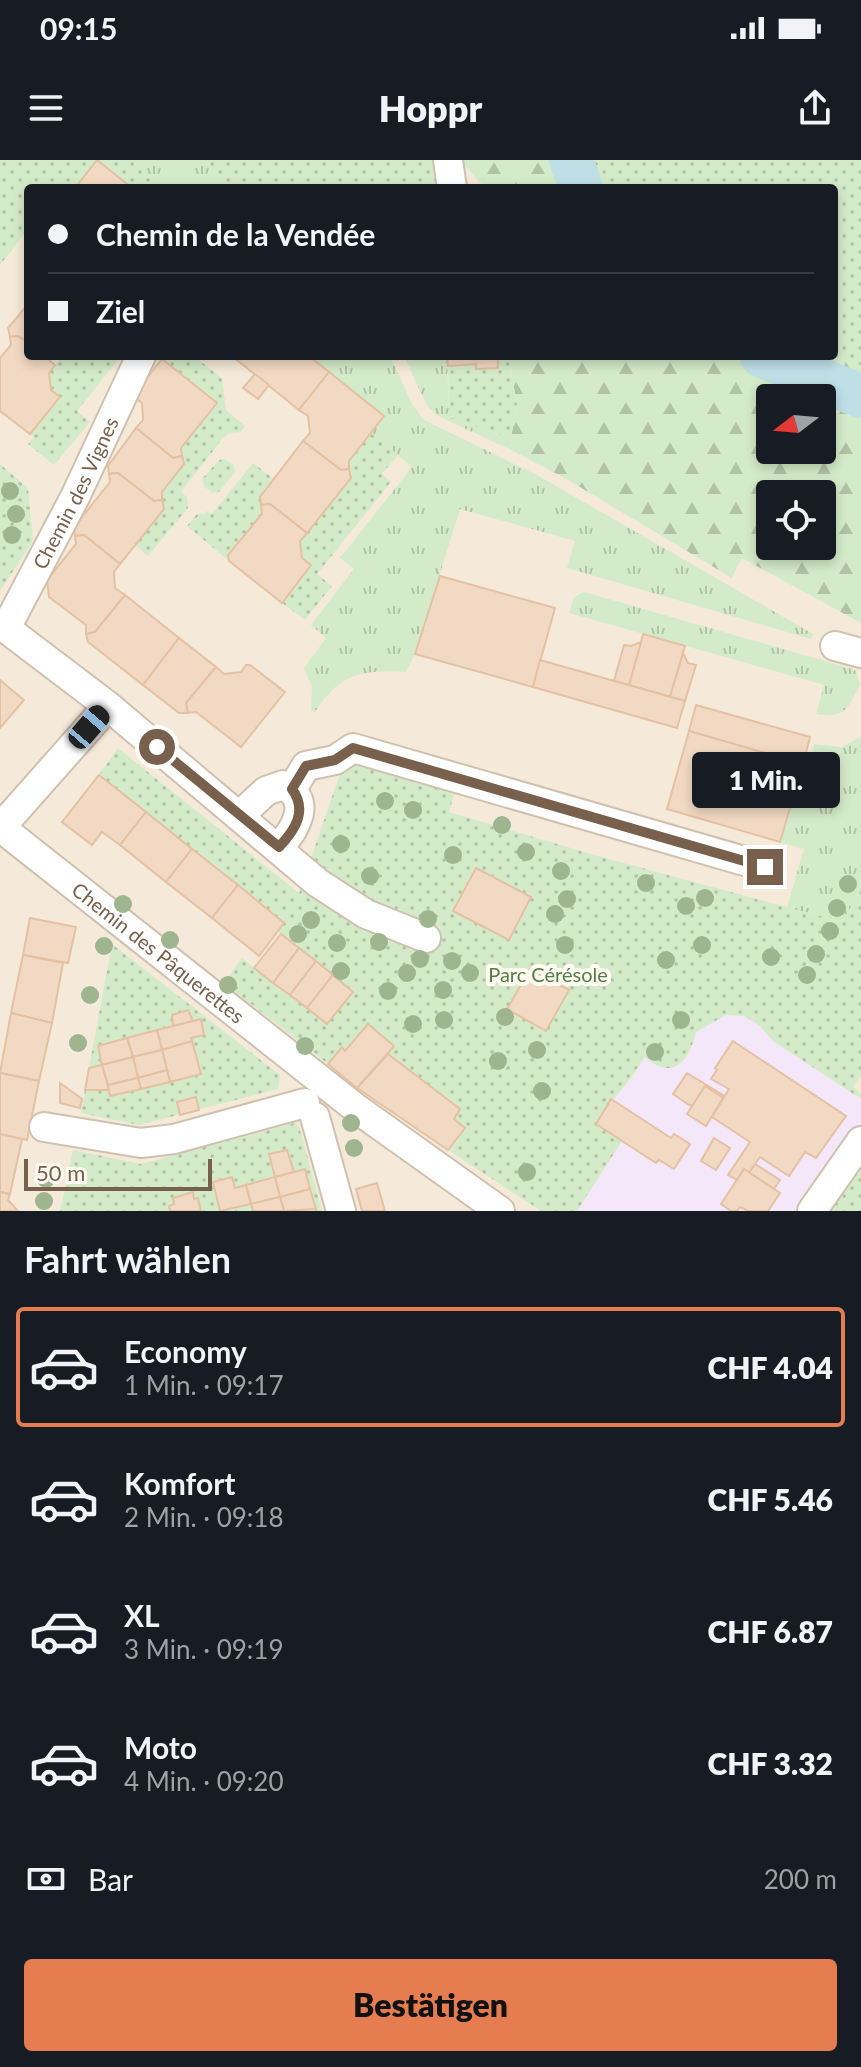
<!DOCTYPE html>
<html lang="de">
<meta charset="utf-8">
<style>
body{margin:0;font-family:Lato,sans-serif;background:#20242c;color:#f1f3f6;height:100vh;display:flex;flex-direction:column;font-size:30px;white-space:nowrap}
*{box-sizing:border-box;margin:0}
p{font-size:26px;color:#9ea1a6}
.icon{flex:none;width:44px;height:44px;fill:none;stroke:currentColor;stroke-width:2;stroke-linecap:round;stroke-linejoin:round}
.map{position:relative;height:1051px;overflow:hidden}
.side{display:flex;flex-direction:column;background:#171b24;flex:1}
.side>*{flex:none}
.guide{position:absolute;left:24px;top:24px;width:814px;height:176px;border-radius:8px;box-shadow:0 4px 12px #0003;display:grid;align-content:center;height:176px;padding:0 24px;background:#171b24}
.needle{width:52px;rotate:254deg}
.fabs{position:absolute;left:756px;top:224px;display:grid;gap:16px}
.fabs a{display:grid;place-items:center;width:80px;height:80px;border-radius:8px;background:#171b24;box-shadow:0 4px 12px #0003;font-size:40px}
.scale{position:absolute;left:24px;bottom:20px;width:188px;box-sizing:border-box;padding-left:8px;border:4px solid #79604d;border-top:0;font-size:22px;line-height:28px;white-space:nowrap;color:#79604d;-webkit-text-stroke:6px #fffbf2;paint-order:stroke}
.end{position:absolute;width:36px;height:36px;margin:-18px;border:10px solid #79604d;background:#fff;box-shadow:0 0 0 4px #fff}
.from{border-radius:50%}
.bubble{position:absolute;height:56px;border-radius:8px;background:#171b24;box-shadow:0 4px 12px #0003;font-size:26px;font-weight:800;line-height:56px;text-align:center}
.car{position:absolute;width:24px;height:48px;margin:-24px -12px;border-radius:10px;box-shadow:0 0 6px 2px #0007;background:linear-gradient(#222 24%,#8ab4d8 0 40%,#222 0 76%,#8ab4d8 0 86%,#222 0)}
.guide b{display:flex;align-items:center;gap:28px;height:76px;font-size:30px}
.guide b+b{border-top:2px solid #363941}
.guide i{width:20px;height:20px;background:#f1f3f6}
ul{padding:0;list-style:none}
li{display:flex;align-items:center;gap:24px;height:120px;margin:0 16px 12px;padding:0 8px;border:4px solid transparent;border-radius:8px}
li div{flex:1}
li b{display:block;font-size:30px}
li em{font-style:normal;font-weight:800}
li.selected{border-color:#e67d51}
li>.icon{width:72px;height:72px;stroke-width:1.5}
h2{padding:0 24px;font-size:36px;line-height:96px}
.pay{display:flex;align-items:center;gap:20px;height:88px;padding:0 24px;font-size:30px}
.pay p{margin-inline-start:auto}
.action{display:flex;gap:16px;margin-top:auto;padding:16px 24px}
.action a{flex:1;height:92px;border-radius:8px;background:#e67d51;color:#111;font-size:32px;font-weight:800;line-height:92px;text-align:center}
.status{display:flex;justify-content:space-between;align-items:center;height:56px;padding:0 40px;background:#171b24;direction:ltr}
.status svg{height:22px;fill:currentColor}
header{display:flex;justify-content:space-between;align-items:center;height:104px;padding:0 24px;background:#171b24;font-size:36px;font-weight:800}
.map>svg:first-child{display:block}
.residential{fill:#f5ead9}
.education{fill:#f4e7fa}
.grass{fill:url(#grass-tufts)}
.forest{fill:url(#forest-firs);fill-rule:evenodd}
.park{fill:url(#park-dots)}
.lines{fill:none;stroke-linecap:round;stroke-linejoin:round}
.river{stroke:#bfdfe7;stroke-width:44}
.building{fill:#f2d9c3;stroke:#e5c1a3;stroke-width:2}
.minor-casing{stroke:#d0c0af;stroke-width:32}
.minor{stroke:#fff;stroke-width:28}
.tree{fill:#9fb58f}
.route{stroke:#79604d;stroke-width:10}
.labels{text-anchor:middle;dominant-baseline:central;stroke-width:8;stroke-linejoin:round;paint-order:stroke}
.street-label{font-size:20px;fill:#79604d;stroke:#fffbf2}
.park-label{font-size:20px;fill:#527f44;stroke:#fffbf2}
</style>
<div class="status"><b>09:15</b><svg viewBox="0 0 49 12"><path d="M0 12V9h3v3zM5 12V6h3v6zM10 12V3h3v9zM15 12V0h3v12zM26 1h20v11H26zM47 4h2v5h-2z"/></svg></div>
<header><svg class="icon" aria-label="menu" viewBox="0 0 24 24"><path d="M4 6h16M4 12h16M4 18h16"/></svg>Hoppr<svg class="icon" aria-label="share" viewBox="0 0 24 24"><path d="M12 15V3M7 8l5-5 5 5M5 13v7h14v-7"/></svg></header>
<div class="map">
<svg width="861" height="1051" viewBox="0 0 861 1051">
<defs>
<pattern id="grass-tufts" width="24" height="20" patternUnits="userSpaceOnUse" patternTransform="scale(2)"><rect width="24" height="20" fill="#d4ebc9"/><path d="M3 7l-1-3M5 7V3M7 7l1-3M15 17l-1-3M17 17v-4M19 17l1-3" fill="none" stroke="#b1c2a5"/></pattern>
<pattern id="forest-firs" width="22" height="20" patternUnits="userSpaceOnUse" patternTransform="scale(2)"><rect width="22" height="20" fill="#d4ebc9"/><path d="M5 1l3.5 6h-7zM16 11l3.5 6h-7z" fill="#b1c2a5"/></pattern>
<pattern id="park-dots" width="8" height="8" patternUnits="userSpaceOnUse" patternTransform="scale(2)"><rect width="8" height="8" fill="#d4ebc9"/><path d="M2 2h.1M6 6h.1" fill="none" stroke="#b1c2a5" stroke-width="1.8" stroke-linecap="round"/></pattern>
</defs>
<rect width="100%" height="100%" fill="#fdf7eb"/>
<path class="residential" d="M0 0H459L485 28H28V196H508L517 244 510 289 563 317 733 417 742 397 861 463V1051H0Z"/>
<path class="education" d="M726 855 744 856 759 865 773 881 861 939V968L804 1051H577L622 981 596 964 611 939 632 920 644 897 663 908 689 895 696 872Z"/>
<g class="grass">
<path d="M132 0H205L231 28H158Z"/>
<path d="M309 196H390L412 244 424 260 537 315 813 474 811 479 567 408 575 381 460 349 415 494 406 512C362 510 341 512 315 552L311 551 312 527 304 508 326 478 311 465 354 409 340 398 412 307 370 272Z"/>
<path d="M404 196H447L449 258 511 278 509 289 438 256 427 246Z"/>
<path d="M584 432 846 507 855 510 860 524C848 548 846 559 816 554L824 525 569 453 574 437Z"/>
<path d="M861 577V730L842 762 787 747 804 689 780 682 803 604 809 606 814 584 842 587Z"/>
</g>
<g class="forest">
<path d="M459 0H629L649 28H485Z"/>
<path d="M861 59V463L742 398 732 418 563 317 509 289 517 244 508 196H834ZM770 238H822V290H770ZM770 334H822V386H770Z"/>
</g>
<g class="park">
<path d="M0 0H132L158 28H28V69L0 105Z"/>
<path d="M205 0H438L441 28H231Z"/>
<path d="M590 0H861V205L830 196H834V28H603Z"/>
<path d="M62 196H115L117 201 77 251 90 262 54 305 28 284 34 277 30 274 59 237 51 230 49 213Z"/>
<path d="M164 196H194L222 218 226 250 245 266 241 272 229 273 223 278 181 332 187 337 188 348 148 396 135 385 164 349 162 332 184 304 181 288 217 243 162 199Z"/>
<path d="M498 196H508L517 244 511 278 449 258 448 206 476 204V209L498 208Z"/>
<path d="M370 272 398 295 382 314 391 322 317 414 332 426 305 460 282 443 311 405 302 398 300 381 351 318 349 301Z"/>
<path d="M225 299 234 305 235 312 219 332 212 333 204 326 202 319 219 300Z"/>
<path d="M253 303 274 319 260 337 262 354 229 395V401L187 366 197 354H204L207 351 212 354Z"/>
<path d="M0 304 28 328 33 381 0 431Z"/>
<path d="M118 588 299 733 343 605 362 601 456 628 449 652 598 696 842 762 861 730V916L853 927 861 933V939L773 881 759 865 744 856 726 855 696 872C692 887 684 913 662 907 656 906 649 900 644 897 631 922 611 939 596 963L622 981 577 1051H541L448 990 465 968 454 959 460 949 388 894 394 886 368 864 345 891 341 888 328 904 224 823 242 798 327 864 352 832 278 771 284 762 99 615Z"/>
<path d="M112 784 280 915 278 929 139 965 81 953 85 930H109L111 936 200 914 191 878 204 874 201 860 193 861 188 850 172 855 173 866 98 886 102 905 89 908Z"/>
<path d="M294 963 299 966 322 1051H60L73 990 141 1004Z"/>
<path d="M861 991V1051H819Z"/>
</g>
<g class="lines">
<g class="river">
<path d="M571 0 581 28"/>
<path d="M762 196 861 236"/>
</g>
</g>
<g class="building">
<path d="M97 0 132 28H75Z"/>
<path d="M28 144V183L18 176 10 177 8 168Z"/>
<path d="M18 176 28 183V196H44L55 205 49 213 51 230 60 237 30 274 0 251V198L11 185 10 177Z"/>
<path d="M232 196H309L329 212 299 250Z"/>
<path d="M447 196H498V208L476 209V204L448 206Z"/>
<path d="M162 199 217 243 181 288 182 296 173 298 136 268 143 260 142 243 133 236Z"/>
<path d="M329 212 384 256 349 301V309L341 310 303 281 310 273 308 256 299 250Z"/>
<path d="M255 214 269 225 258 239 243 228Z"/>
<path d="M136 268 173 298 182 296 184 304 162 332V340L154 341 118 313 109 314 108 306Z"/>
<path d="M303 281 341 310 349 309 351 318 307 373 270 344 261 345 260 337Z"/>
<path d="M118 313 154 341 162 340 164 349 120 404 84 375 75 376 74 367 110 322 109 314Z"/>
<path d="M270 344 307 373 300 381 302 398 311 405 282 443 229 401 228 395 262 354 261 345Z"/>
<path d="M84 375 120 404 114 412 115 428 125 435 95 472 86 474V465L49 437 47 420 76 384 75 376Z"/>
<path d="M440 416 555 448 533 527 415 494Z"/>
<path d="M125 435 179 478 143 525 88 482 86 474 95 472Z"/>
<path d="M643 474 685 486 670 537 629 525Z"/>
<path d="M179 478 216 507 186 543 188 553H179L143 525Z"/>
<path d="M641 482 629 525 614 521 624 485 631 486Z"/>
<path d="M683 493 688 503 696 505 685 541 670 537Z"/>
<path d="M540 500 685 541 677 568 533 527Z"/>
<path d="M246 505H250L285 532 241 587 196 552 188 553 186 543 216 507 224 514 241 512Z"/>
<path d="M0 520 24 540 0 568Z"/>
<path d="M696 545 810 577 803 604 689 571Z"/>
<path d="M689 571 803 604 780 682 667 649Z"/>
<path d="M99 615 146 652 120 685 102 672 92 685 62 662Z"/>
<path d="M146 652 192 689 166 722 120 685Z"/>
<path d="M192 689 238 725 212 758 166 722Z"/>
<path d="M476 708 531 737 509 780 453 751Z"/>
<path d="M238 725 284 763 259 796 212 758Z"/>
<path d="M30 758 76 767 68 803 23 795Z"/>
<path d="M281 774 299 788 273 823 254 808Z"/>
<path d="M299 788 316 801 290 835 273 823Z"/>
<path d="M23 795 63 803 52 863 11 853Z"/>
<path d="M316 801 333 815 307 848 290 835Z"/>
<path d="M530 809 569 830 546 871 507 849Z"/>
<path d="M333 815 353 832 327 864 307 848Z"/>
<path d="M188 850 193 861 173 866 172 855Z"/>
<path d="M11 853 52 863 39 921 0 913Z"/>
<path d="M201 859 204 875 191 878 192 881 162 890 157 870Z"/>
<path d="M368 864 394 886 357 928 328 904 342 887 345 891Z"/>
<path d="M157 870 162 890 133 897 127 878Z"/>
<path d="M127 878 133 897 102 905 98 886Z"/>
<path d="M192 881 201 914 170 922 162 890Z"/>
<path d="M733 881 846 956 816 998 805 992 789 1016 760 997 749 1013 744 1009 737 1020 728 1015 750 982 712 957 729 929 711 919 717 910 715 908Z"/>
<path d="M162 890 167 910 138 918 133 897Z"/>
<path d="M388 894 460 949 454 959 465 968 448 990 357 928Z"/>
<path d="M133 897 138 918 108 925 102 905Z"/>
<path d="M102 905 109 930H85L89 908Z"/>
<path d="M167 910 170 922 141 929 138 918Z"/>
<path d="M0 913 39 921 27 980 0 974Z"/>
<path d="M687 913 723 935 722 937 705 926 693 945H689L673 934Z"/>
<path d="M138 918 141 929 110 936 108 925Z"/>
<path d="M60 923 82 939 80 948 60 943Z"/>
<path d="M705 926 723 938 706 966 687 954Z"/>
<path d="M196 937 199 950 180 955 177 942Z"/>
<path d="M611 939 671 978 674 974 690 984 674 1009 659 1000 656 1003 596 964Z"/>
<path d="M0 974 22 979 10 1034 0 1032Z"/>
<path d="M714 978 730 988 716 1010 701 1001Z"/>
<path d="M287 990 294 1012 275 1017 269 994Z"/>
<path d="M755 1004 780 1020 774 1029 749 1013Z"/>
<path d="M305 1009 310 1029 280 1037 275 1017Z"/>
<path d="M744 1009 780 1033 768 1051H748L740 1047 737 1051H731L721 1044Z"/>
<path d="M232 1017 235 1028 246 1025 251 1044 220 1051 213 1022Z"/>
<path d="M275 1017 280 1037 251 1044 246 1025Z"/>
<path d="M377 1023 385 1051H362L356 1029Z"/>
<path d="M310 1029 316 1049 284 1051 280 1037Z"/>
<path d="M0 1032 10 1034 8 1040 18 1051H0Z"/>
<path d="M193 1032 194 1039 198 1038 201 1051H170L169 1046 174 1044 173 1038Z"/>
<path d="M280 1037 284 1051H253L251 1044Z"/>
</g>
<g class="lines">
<defs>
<g id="minor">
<path d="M448 0 452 28"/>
<path d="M0 464 108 546 318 723 366 754 426 778"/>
<path id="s1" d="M6 468 75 337 141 196"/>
<path d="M835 486 861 493"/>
<path d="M292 629 306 606 335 600 353 588 765 707"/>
<path d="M240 655 266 631 283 625C313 640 296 669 279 687"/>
<path id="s2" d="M0 667 357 949 500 1051"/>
<path d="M1 667 108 546"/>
<path d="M315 957 341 1051"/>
<path d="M44 967 141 983 174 979 305 943"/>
<path d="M812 1051 861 981"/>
</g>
</defs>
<use href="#minor" class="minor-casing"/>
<use href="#minor" class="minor"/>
</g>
<g class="tree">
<circle cx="10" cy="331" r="9"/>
<circle cx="16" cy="354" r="9"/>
<circle cx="12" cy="375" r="9"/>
<circle cx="385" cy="641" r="9"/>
<circle cx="413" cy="650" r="9"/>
<circle cx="502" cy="665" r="9"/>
<circle cx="341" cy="684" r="9"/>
<circle cx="526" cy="692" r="9"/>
<circle cx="453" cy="695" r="9"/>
<circle cx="561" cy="711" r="9"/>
<circle cx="370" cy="716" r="9"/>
<circle cx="646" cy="723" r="9"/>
<circle cx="848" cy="724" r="9"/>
<circle cx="705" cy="738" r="9"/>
<circle cx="567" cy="739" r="9"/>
<circle cx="123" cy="744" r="9"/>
<circle cx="686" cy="746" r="9"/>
<circle cx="837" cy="748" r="9"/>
<circle cx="555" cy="754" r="9"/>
<circle cx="428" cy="759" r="9"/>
<circle cx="311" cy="760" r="9"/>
<circle cx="830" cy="771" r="9"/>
<circle cx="298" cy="774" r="9"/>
<circle cx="170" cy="780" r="9"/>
<circle cx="379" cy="782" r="9"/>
<circle cx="337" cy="783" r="9"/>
<circle cx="565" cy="785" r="9"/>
<circle cx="702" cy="785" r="9"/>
<circle cx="104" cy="786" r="9"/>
<circle cx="816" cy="794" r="9"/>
<circle cx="771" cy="797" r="9"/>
<circle cx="420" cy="799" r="9"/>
<circle cx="666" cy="800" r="9"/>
<circle cx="452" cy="801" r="9"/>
<circle cx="341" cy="811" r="9"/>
<circle cx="407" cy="813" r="9"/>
<circle cx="470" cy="813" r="9"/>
<circle cx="807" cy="815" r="9"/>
<circle cx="228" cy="825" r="9"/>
<circle cx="443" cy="830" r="9"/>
<circle cx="388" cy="831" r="9"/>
<circle cx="90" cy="835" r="9"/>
<circle cx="505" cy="857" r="9"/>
<circle cx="444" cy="860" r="9"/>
<circle cx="681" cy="860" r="9"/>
<circle cx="413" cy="864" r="9"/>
<circle cx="78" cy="883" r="9"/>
<circle cx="305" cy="886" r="9"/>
<circle cx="537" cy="890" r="9"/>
<circle cx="655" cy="892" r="9"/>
<circle cx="498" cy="901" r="9"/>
<circle cx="542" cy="931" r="9"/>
<circle cx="351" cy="963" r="9"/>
<circle cx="354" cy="988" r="9"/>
<circle cx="527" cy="1012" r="9"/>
<circle cx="46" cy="1019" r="9"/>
<circle cx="44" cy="1041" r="9"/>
</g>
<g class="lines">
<path class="route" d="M157 587 279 687C295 670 308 651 292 629L306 606 335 600 353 588 765 707"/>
</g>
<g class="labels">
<g class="street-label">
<text stroke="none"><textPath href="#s1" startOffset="152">Chemin des Vignes</textPath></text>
<text stroke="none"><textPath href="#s2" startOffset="202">Chemin des Pâquerettes</textPath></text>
</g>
<g class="park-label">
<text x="548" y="814">Parc Cérésole</text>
</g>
</g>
</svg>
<div class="fabs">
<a><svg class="needle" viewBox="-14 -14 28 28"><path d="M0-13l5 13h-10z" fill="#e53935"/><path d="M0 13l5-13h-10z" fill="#9ea1a6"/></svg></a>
<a><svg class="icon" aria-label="locate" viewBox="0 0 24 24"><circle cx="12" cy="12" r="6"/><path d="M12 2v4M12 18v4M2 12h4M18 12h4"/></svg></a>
</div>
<div class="scale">50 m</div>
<i class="end from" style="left:157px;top:587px"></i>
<i class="end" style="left:765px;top:707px"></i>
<div class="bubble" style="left:692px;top:592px;width:148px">1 Min.</div>
<i class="car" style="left:89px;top:567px;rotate:41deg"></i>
<div class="guide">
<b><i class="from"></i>Chemin de la Vendée</b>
<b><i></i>Ziel</b>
</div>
</div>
<section class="side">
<h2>Fahrt wählen</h2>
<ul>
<li class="selected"><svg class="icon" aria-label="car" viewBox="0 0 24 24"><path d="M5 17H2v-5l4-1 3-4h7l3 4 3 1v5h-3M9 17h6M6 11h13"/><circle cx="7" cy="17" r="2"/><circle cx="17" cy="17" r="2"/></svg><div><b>Economy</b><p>1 Min. · 09:17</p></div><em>CHF 4.04</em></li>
<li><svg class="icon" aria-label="car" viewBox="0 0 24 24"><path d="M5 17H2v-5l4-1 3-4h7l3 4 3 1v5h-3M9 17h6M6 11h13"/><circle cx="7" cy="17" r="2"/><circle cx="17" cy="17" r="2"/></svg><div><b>Komfort</b><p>2 Min. · 09:18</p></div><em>CHF 5.46</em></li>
<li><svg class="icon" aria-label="car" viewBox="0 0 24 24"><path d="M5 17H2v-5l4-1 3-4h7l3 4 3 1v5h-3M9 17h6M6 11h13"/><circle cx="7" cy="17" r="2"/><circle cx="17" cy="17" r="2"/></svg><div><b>XL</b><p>3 Min. · 09:19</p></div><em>CHF 6.87</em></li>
<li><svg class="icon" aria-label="car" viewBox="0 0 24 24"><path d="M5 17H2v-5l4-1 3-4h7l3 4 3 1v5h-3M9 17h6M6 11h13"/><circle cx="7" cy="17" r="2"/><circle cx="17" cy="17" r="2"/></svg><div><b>Moto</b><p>4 Min. · 09:20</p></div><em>CHF 3.32</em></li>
</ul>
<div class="pay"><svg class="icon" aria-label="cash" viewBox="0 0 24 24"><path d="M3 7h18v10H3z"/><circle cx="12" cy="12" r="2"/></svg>Bar<p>200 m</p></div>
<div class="action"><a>Bestätigen</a></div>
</section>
